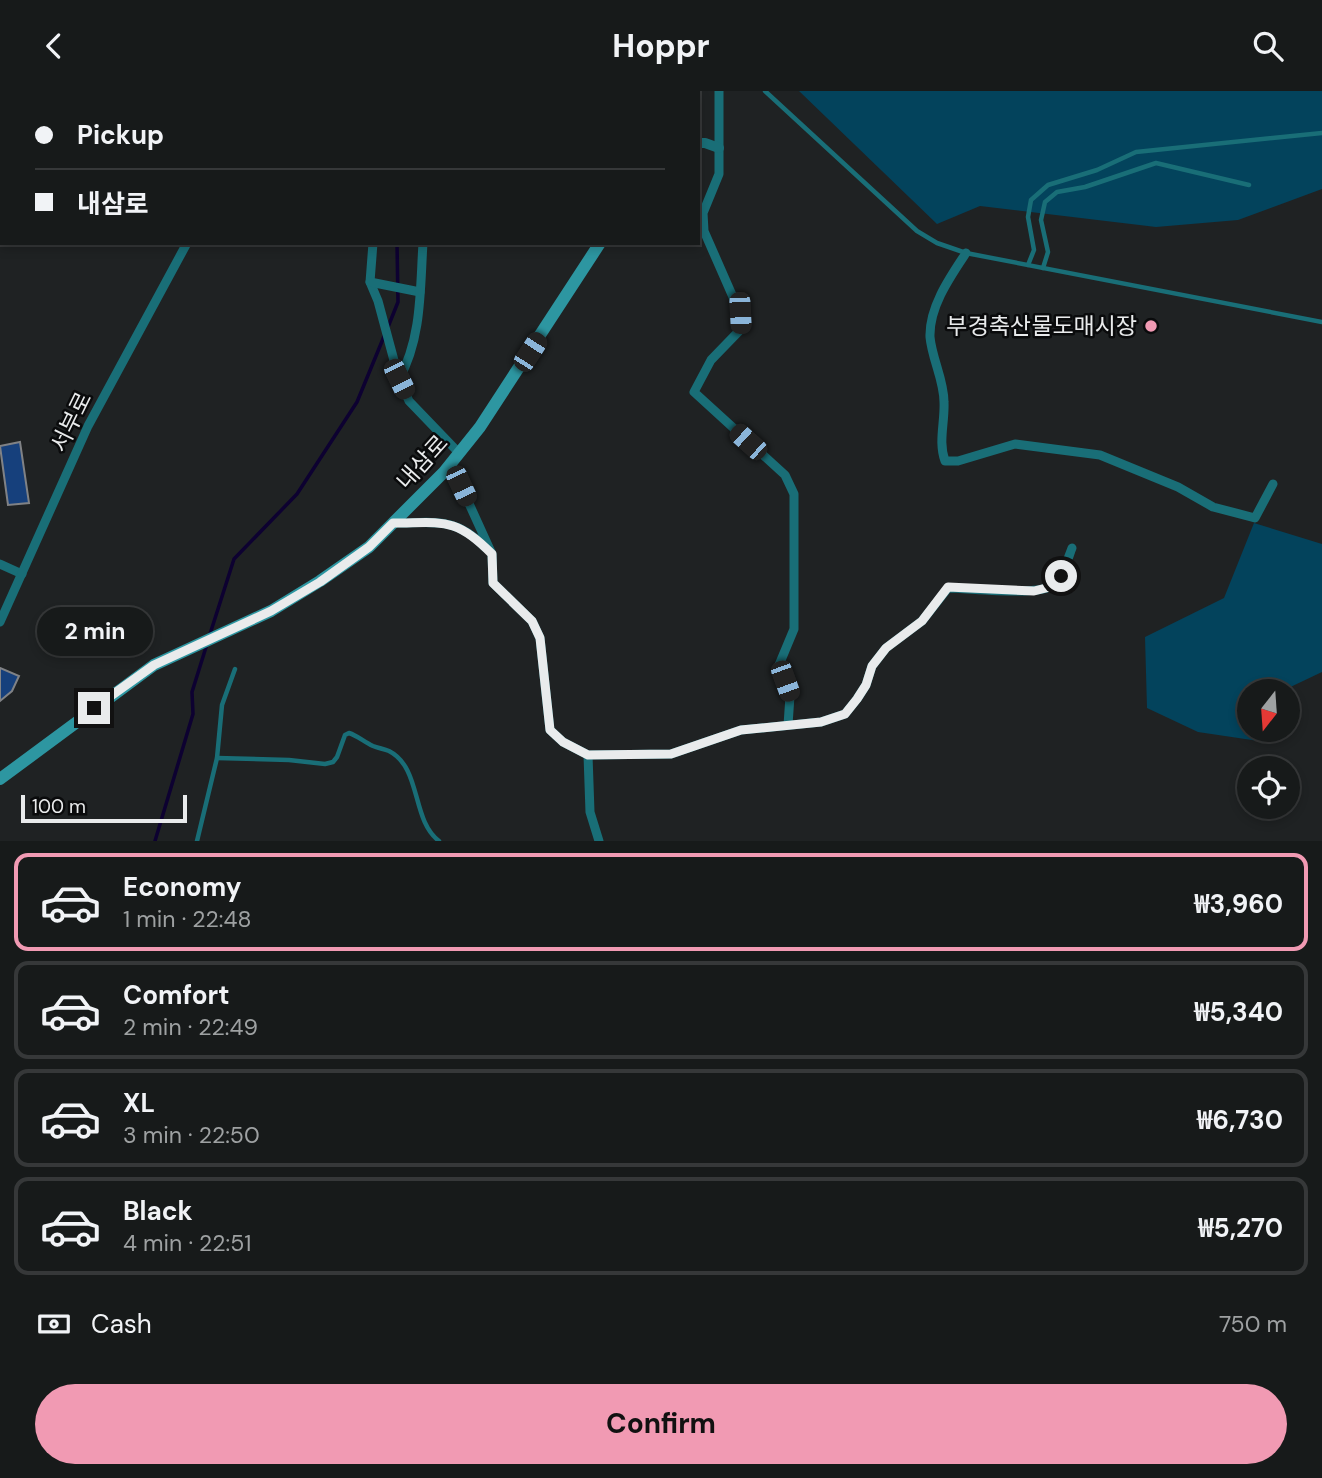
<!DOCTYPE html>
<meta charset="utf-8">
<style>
body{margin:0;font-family:"DM Sans","Noto Sans KR",sans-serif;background:#242727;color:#f1f3f6;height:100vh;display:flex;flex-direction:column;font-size:26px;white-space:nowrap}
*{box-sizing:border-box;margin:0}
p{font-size:23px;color:#9ea1a2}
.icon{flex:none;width:38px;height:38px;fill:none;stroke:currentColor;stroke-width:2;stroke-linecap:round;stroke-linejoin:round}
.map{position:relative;height:750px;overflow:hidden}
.side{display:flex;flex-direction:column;background:#171a1a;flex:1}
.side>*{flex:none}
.guide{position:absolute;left:0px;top:0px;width:700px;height:154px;box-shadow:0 4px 10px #0003,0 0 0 2px #363839;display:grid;align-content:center;height:154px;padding:0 35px;background:#171a1a}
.needle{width:46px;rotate:197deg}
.tools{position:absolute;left:1237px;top:588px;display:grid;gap:14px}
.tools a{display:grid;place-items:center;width:63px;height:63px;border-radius:50%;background:#171a1a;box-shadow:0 4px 10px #0003,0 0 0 2px #363839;font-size:35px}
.scale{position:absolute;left:21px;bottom:18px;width:166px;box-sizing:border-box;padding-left:7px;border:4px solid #e9ebec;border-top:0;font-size:19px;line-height:24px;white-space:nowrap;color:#e9ebec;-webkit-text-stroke:5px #0a0b0c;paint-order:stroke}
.end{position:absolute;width:32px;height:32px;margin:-16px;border:9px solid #e9ebec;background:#111;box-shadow:0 0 0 4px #111}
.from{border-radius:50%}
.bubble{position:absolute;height:49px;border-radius:24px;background:#171a1a;box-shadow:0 4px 10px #0003,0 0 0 2px #363839;font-size:23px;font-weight:700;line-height:49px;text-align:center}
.car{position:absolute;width:21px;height:42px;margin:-21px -10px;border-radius:9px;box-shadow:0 0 5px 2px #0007;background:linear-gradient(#222 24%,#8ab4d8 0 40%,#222 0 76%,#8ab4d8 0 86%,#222 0)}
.guide b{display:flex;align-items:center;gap:24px;height:66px;font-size:26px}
.guide b+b{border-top:2px solid #363839}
.guide i{width:18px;height:18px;background:#f1f3f6}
ul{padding:12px 0 0;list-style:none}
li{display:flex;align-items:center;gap:21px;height:98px;margin:0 14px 10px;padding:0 21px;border:4px solid #363839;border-radius:14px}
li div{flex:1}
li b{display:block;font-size:26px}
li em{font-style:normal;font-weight:700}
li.on{border-color:#f19ab3}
li>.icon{width:63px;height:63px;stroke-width:1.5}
.pay{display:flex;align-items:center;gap:18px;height:77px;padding:0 35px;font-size:26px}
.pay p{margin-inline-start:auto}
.action{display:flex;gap:14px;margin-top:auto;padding:14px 35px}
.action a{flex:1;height:80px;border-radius:42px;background:#f19ab3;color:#111;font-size:28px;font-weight:700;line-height:80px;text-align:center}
header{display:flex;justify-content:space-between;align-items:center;height:91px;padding:0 35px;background:#171a1a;font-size:32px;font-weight:700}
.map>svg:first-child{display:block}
.green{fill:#03435c}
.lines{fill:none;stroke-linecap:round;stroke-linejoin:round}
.stream{stroke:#0d0131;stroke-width:3.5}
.building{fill:#16407c;stroke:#808285;stroke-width:2}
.service{stroke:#196e77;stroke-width:4.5}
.minor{stroke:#196e77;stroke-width:9}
.tertiary{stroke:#196e77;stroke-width:10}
.secondary{stroke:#2d96a1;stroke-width:12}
.route{stroke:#e9ebec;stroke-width:9}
.poi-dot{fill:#f19ab3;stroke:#0a0b0c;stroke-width:2.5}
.labels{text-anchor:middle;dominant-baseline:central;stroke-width:5;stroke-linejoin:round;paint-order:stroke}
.poi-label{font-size:23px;fill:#e9ebec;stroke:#0a0b0c;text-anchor:end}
.street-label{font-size:23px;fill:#e9ebec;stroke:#0a0b0c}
</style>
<header><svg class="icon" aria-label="back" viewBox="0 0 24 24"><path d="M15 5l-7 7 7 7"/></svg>Hoppr<svg class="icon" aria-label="search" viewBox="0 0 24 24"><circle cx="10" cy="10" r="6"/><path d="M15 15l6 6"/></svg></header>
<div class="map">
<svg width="1322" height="750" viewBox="0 0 1322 750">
<rect width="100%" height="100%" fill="#1f2223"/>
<g class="green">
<path d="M799 0H1322V98L1238 129 1156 136 980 115 937 133Z"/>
<path d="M1254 432 1322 453V581L1282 600H1250V639H1272V652L1198 641 1147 617 1145 546 1224 507Z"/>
</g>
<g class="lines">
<g class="stream">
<path d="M402 2V0"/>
<path d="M388 236 398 211 397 152"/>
<path d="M210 543 234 468 297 403 357 311 385 243"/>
<path d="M155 750 193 623 192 601 207 553"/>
</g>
</g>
<g class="building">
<rect x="145" y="0" width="71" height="2"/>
<path d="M289 0H336L340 2H292Z"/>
<path d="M348 0H375L348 2Z"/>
<path d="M20 351 29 412 8 414 0 355Z"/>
<path d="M0 577 19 585 12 600 0 610Z"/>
</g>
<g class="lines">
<g class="service">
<path d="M765 0 917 140 937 152 966 162 1322 231"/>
<path d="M1028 174 1034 159 1028 126 1031 109 1048 94 1097 79 1136 61 1322 42"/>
<path d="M1043 177 1048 161 1041 129 1045 111 1057 101 1085 96 1156 72 1249 94"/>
<path d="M217 667 289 669 325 673 333 671 337 666 345 644 349 642C358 645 364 651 373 655 378 657 384 658 389 660 422 677 411 729 439 750"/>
<path d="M197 750 217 667 222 614 235 578"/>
</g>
<g class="minor">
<path d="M381 0V2"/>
<path d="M571 0V2"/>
<path d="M719 0V83L703 122 704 140 740 222 741 238 711 269 694 301 785 384 794 403V538L779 574 790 605 788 634"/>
<path d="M265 2V0"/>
<path d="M432 2V0"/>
<path d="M373 152 370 191 378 210 399 288 409 310 459 362"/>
<path d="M966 162C950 186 929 216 930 246 932 268 944 289 944 311 945 331 938 351 945 370H958L1015 353 1100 364 1178 396 1213 416 1255 427 1273 393"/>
<path d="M370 191 420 201"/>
<path d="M399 288C422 247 420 198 423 152"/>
<path d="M451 373 492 463 493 492 532 530 540 547 550 639 563 651 588 664 590 721 599 750"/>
<path d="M393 432C434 432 455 425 486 457"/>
<path d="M0 473 22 483"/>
<path d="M0 531 88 335 187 152"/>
<path d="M588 664 671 663 741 639 821 631 845 623 857 608 866 594 872 575 886 557 922 530 948 497C969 497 1036 505 1051 495 1063 486 1067 470 1072 457"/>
</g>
<path class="tertiary" d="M698 52H705L719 57"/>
<g class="secondary">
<path d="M693 2 694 0"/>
<path d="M0 688 154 574 271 520 320 490 369 456 444 381 480 336 600 152"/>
</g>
</g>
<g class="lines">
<path class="route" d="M94 617 154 574 271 520 320 491 369 456 393 432C442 432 455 425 492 463L493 492 532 530 540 547 550 639 563 651 588 664 671 663 741 639 821 631 845 623 857 608 866 594 872 575 886 557 922 530 948 496 1034 500 1050 496 1061 485"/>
</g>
<circle class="poi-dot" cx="1151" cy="235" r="7"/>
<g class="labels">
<g class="poi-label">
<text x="1137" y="235">부경축산물도매시장</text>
</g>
<g class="street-label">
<text transform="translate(71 331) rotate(-64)">서부로</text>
<text transform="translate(422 371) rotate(-48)">내삼로</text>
</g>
</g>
</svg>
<div class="tools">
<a><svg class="needle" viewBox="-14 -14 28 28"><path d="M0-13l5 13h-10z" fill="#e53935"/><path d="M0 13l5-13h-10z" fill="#9ea1a2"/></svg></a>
<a><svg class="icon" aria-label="locate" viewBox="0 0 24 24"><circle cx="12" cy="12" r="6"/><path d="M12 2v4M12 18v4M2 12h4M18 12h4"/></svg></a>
</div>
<div class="scale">100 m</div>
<i class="end from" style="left:1061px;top:485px"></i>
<i class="end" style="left:94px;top:617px"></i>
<div class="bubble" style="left:37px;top:516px;width:116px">2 min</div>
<i class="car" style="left:740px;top:222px;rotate:177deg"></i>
<i class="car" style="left:530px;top:261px;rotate:33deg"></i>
<i class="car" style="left:399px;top:288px;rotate:154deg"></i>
<i class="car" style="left:748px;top:351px;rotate:312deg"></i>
<i class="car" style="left:461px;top:395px;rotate:155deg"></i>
<i class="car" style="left:785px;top:590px;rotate:160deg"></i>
<div class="guide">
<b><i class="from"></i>Pickup</b>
<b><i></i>내삼로</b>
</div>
</div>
<section class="side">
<ul>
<li class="on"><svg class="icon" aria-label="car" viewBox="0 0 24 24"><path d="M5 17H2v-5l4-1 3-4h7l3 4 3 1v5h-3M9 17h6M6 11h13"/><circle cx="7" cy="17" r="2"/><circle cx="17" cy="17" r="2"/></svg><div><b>Economy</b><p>1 min · 22:48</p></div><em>₩3,960</em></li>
<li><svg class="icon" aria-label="car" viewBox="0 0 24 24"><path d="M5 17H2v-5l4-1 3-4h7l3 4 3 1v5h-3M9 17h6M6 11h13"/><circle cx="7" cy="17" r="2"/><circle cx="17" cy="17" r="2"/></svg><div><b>Comfort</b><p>2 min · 22:49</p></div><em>₩5,340</em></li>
<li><svg class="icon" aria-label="car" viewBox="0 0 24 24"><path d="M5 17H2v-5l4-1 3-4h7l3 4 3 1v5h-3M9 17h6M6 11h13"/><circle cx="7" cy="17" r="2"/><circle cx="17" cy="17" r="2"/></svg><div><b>XL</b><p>3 min · 22:50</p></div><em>₩6,730</em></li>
<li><svg class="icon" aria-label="car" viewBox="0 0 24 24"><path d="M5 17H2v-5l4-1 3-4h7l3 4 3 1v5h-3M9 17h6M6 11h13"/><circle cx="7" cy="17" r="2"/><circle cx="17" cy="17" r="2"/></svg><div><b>Black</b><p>4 min · 22:51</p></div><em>₩5,270</em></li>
</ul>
<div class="pay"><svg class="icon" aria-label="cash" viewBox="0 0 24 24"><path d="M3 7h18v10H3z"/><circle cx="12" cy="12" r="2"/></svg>Cash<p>750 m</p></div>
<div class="action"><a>Confirm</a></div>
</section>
